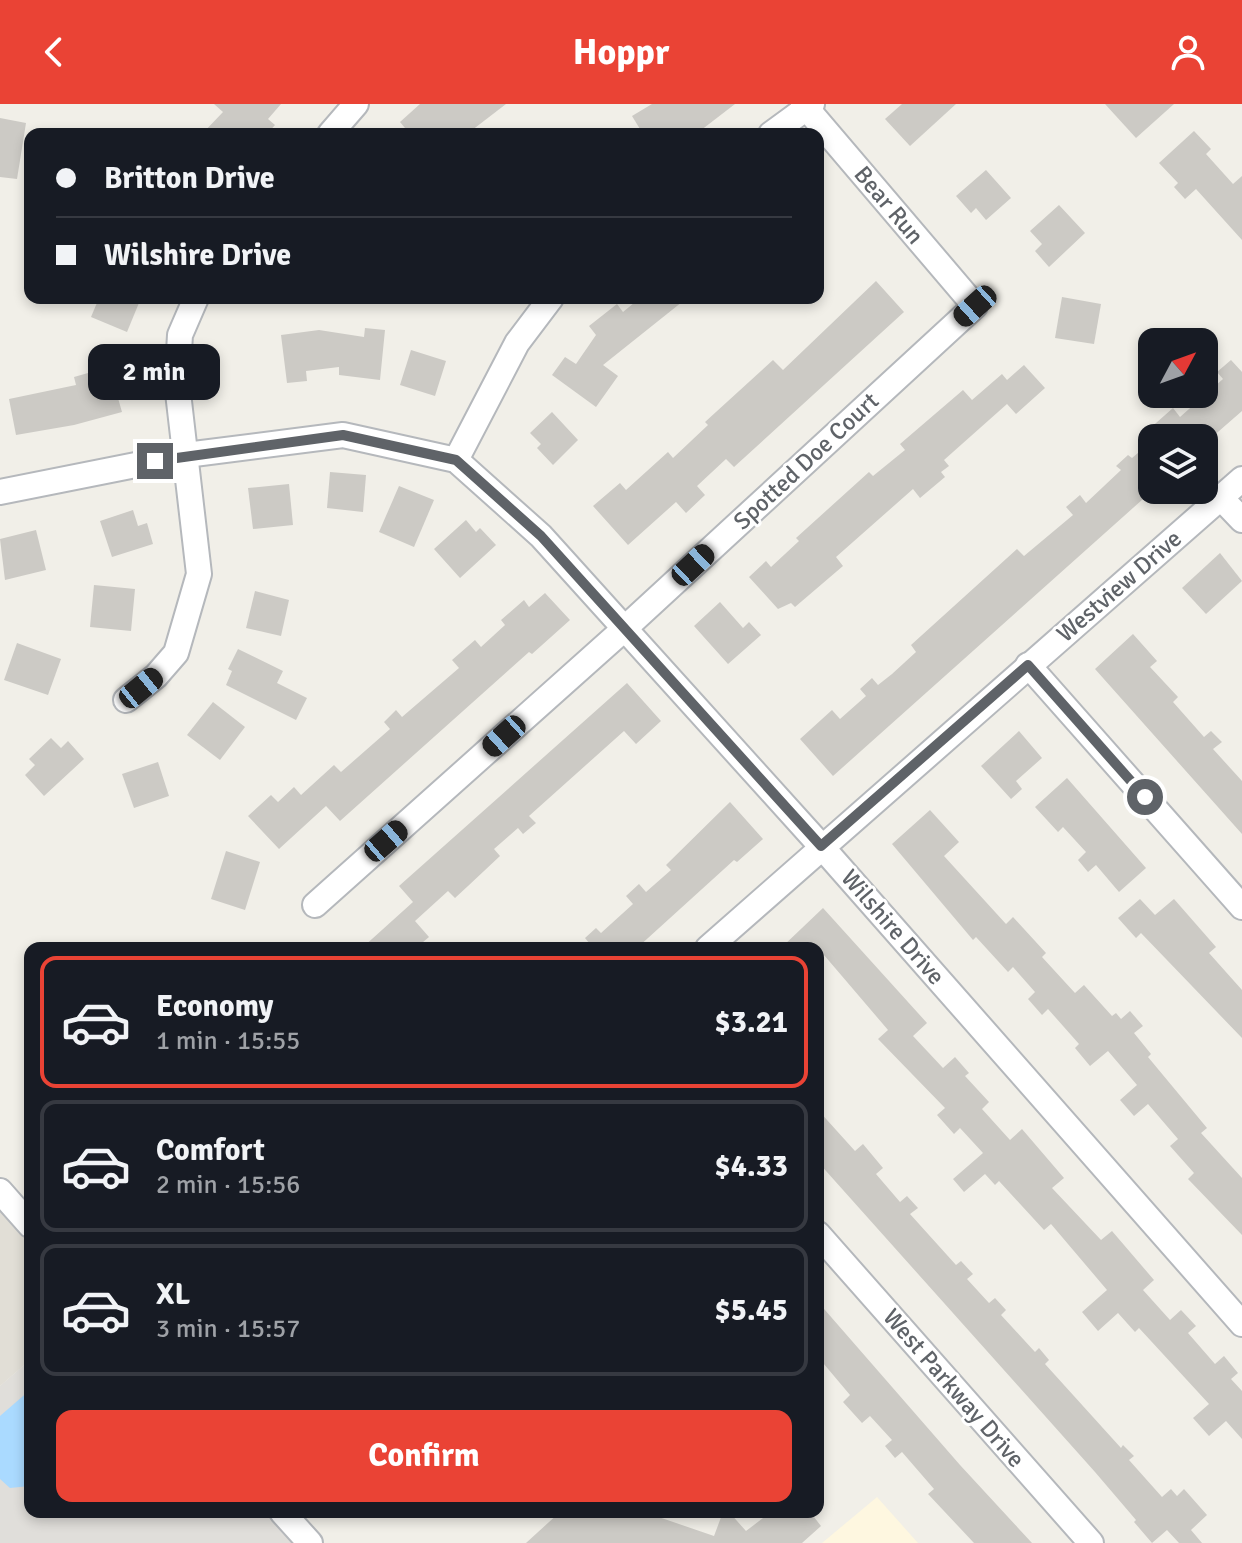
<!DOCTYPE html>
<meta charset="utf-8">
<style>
body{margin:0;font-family:Signika,sans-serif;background:#20242c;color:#f1f3f6;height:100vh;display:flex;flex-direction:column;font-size:30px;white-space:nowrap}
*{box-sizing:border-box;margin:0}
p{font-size:26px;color:#9ea1a6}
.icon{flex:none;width:44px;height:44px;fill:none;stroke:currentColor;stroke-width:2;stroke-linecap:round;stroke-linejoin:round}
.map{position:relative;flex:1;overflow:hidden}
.details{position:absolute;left:24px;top:838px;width:800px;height:576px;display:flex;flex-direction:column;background:#171b24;border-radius:16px;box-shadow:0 4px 12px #0003}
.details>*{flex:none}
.hud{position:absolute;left:24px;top:24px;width:800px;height:176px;border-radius:16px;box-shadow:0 4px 12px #0003;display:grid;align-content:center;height:176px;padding:0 32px;background:#171b24}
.needle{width:52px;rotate:49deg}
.controls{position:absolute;left:1138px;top:224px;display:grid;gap:16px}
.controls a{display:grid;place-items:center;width:80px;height:80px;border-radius:16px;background:#171b24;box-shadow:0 4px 12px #0003;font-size:40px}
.end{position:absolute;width:36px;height:36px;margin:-18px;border:10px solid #5f6368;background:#fff;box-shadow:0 0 0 4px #fff}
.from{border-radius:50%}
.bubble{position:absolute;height:56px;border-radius:16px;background:#171b24;box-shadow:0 4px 12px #0003;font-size:26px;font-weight:700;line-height:56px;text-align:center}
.car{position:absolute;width:24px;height:48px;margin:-24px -12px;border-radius:10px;box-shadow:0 0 6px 2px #0007;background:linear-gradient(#222 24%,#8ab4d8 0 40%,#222 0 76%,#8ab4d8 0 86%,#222 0)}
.hud b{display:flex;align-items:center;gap:28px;height:76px;font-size:30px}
.hud b+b{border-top:2px solid #363941}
.hud i{width:20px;height:20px;background:#f1f3f6}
ul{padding:14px 0 0;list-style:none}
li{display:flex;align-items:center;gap:24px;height:132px;margin:0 16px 12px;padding:0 16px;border:4px solid #363941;border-radius:16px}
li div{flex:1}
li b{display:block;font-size:30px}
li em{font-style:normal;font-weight:700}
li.current{border-color:#ea4335}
li>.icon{width:72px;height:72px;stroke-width:1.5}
.primary-button{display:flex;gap:16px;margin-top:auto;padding:16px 32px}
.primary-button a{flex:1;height:92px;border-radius:16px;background:#ea4335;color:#fff;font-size:32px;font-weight:700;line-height:92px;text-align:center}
header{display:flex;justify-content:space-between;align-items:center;height:104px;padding:0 32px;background:#ea4335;color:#fff;font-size:36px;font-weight:700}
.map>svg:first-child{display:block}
.commercial{fill:#fef7e0}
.industrial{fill:#e0deda}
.education{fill:#e1ded6}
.water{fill:#aadaff}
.building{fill:#cccac5}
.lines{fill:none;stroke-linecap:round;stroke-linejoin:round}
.minor-casing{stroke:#b5b8bc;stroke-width:28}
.minor{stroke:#fff;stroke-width:24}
.route{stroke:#5f6368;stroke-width:10}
.labels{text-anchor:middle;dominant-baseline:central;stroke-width:6;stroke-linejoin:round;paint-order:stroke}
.street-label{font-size:24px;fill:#5f6368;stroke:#fff}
</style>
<header><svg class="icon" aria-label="back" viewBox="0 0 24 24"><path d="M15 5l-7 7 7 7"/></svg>Hoppr<svg class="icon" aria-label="person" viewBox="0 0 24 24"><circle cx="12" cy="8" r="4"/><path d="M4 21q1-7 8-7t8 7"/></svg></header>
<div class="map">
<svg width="1242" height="1439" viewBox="0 0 1242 1439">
<rect width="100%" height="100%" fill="#f1efe8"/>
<path class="commercial" d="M877 1393 918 1439H822Z"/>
<path class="industrial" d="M30 1256V1408H282L310 1439H0V1282Z"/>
<path class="education" d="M0 1087 30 1121V1256L0 1282Z"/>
<path class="water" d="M30 1286V1382L10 1384 0 1375V1312Z"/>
<g class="building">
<path d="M214 0H281L268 15 275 21 267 30H202L223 8Z"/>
<path d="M420 0H506L467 30H410L400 18Z"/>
<path d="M652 0H735L696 30H643L632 12Z"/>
<path d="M902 0H956L910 42 885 15Z"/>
<path d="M1105 0H1174L1136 34Z"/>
<path d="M0 14 26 19 17 75 0 73Z"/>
<path d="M1194 27 1211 45 1206 50 1233 80 1242 72V136L1196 85 1185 95 1174 83 1178 79 1159 59Z"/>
<path d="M986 66 1011 94 986 116 976 104 971 109 956 92Z"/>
<path d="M1059 101 1085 129 1049 163 1035 147 1042 140 1030 127Z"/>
<path d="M876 177 904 208 734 363 726 355 697 382 705 391 686 409 676 398 628 441 593 402 620 379 626 386 668 348 673 354 708 321 705 318 773 256 783 266Z"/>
<path d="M1062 193 1101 200 1094 240 1055 234Z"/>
<path d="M99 194H141L127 228 91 213Z"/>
<path d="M640 194H687L603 261 618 272 596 303 552 271 565 253 576 260 596 231 589 222 617 200 623 208Z"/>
<path d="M365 224 385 226 380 276 339 271V263L306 267 307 277 287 279 281 231 319 226 364 233Z"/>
<path d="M411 246 446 257 435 292 400 281Z"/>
<path d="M1231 256 1242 268V307L1211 334H1139L1173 304 1180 313 1223 275 1217 268Z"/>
<path d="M1024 261 1045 284 1016 310 1007 300 944 356 949 362 941 368 945 373 920 394 913 385 836 453 843 462 795 503 791 499 778 505 749 473 766 457 771 463 799 437 796 434 869 368 873 372 905 346 900 340 963 286 972 296 1002 270 1007 276Z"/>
<path d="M109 263 122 308 74 321 16 331 9 295 76 281 74 273Z"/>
<path d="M552 308 578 336 553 361 537 344 541 340 530 329Z"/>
<path d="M1152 337V387L833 672 800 635 832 606 840 615 866 592 860 585 872 574 878 581 892 570 916 548 911 541 1017 445 1024 452 1073 411 1066 403 1080 391 1086 399 1121 366 1116 362 1128 351 1132 354Z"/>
<path d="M330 368 366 371 363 408 327 404Z"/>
<path d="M289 380 293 421 253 425 248 384Z"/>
<path d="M399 382 434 396 414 443 379 428Z"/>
<path d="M133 406 138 422 147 419 153 440 112 453 100 417Z"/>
<path d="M466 416 476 428 480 424 496 441 460 474 434 445Z"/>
<path d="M36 426 46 466 5 476 0 435Z"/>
<path d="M1220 449 1242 477 1206 510 1182 484Z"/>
<path d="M94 481 135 485 131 527 90 523Z"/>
<path d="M255 487 289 496 281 532 246 524Z"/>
<path d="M545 489 570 516 532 550 529 548 340 717 326 702 279 745 248 712 271 691 278 698 294 683 301 691 334 661 341 668 390 625 384 618 396 606 402 613 459 564 452 556 475 536 481 543 505 521 501 516 524 496 529 503Z"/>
<path d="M720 498 743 524 749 518 761 531 728 560 694 522Z"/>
<path d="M1133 530 1157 557 1150 563 1178 593 1173 598 1204 633 1211 627 1222 638 1213 645 1242 677V730L1095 565Z"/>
<path d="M17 539 61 555 48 591 4 576Z"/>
<path d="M238 545 283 567 277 579 307 594 296 616 226 581 232 567 228 565Z"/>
<path d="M627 579 661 617 636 640 624 627 529 712 536 719 523 730 518 724 494 745 500 752 468 782 455 794 448 787 415 817 429 833 416 844H362L413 798 399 782Z"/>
<path d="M213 598 245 623 220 656 187 631Z"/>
<path d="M1019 627 1042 654 1016 677 1022 685 1011 695 981 662Z"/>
<path d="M51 634 61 644 68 637 84 655 44 692 25 671 35 661 29 655Z"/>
<path d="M158 658 169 692 134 704 122 670Z"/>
<path d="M1067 674 1146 764 1119 788 1096 761 1088 768 1078 756 1086 748 1063 723 1058 728 1035 703Z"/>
<path d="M730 698 763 735 737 758 734 756 637 844H585L590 840 585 834 596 824 601 829 633 800 626 792 639 780 646 788 671 766 666 761Z"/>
<path d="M930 706 959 738 944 752 1006 820 1013 813 1046 849 1042 853 1075 889 1084 881 1112 912 1116 909 1121 915 1130 907 1143 922 1134 929 1151 950 1148 953 1207 1024 1201 1029 1242 1074V1131L1188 1075 1194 1069 1170 1042 1178 1035 1148 1000 1134 1012 1120 996 1137 981 1108 947 1090 962 1075 944 1079 940 1048 905 1042 911 1028 895 1035 888 1013 863 1008 868 976 833 973 836 892 740Z"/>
<path d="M226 747 260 758 245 806 211 795Z"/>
<path d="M1140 795 1155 811 1174 795 1216 843 1209 849 1242 886V934L1141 829 1136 834 1118 814Z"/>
<path d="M823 804 927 919 913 932 943 964 955 953 969 969 965 972 989 998 982 1005 1010 1036 1022 1025 1064 1074 1052 1084 1101 1136 1112 1127 1154 1176 1143 1186 1170 1216 1181 1206 1196 1222 1188 1229 1215 1260 1224 1252 1238 1269 1231 1275 1242 1287V1335L1226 1317 1209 1332 1193 1314 1209 1300 1139 1224 1135 1228 1118 1209 1098 1227 1082 1208 1107 1186 1051 1120 1044 1126 999 1077 995 1081 985 1070 964 1088 953 1075 983 1049 960 1024 954 1030 937 1011 945 1004 878 935 888 926 818 844H781Z"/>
<path d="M818 1006 855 1047 863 1040 883 1064 876 1070 900 1098 907 1092 918 1104 910 1110 956 1161 961 1157 973 1170 967 1175 989 1199 995 1194 1006 1206 1001 1211 1035 1248 1039 1244 1049 1256 1045 1260 1121 1344 1123 1341 1134 1352 1129 1356 1162 1393 1171 1385 1177 1392 1184 1385 1207 1411 1191 1426 1202 1439H1179L1167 1426 1152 1439 1134 1418 1136 1416 1095 1368 818 1058Z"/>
<path d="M818 1198 960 1361 1032 1439H974L928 1390 934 1385 902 1348 895 1354 885 1342 892 1336 870 1312 862 1319 843 1298 850 1291 818 1253Z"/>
<path d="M560 1408H644L714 1432 723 1408H729L746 1427 771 1408H810L821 1422 802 1439H526Z"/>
</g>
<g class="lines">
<defs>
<g id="minor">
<path d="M330 30 356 0"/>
<path d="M771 30 812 0"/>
<path d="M456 356 517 239 551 194"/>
<path d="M0 388 186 351 343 331 456 356 541 432 821 742 1242 1220"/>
<path d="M1221 394 1242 416"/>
<path d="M1028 561 1242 803"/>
<path d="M126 596 156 572 176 549 199 470 177 280 180 231 196 194"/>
<path d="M315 801 623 526 975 202 803 0"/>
<path d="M708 844 1242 375"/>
<path d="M0 1087 30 1121"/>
<path d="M818 1130 1091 1439"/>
<path d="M282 1408 310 1439"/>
</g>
</defs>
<use href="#minor" class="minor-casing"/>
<use href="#minor" class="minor"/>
</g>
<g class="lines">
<path class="route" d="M155 357 343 331 456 356 541 432 821 742 1028 561 1145 693"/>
</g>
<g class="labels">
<g class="street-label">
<text transform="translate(889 101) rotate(50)">Bear Run</text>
<text transform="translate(806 357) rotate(-43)">Spotted Doe Court</text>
<text transform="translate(1119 482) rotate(-41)">Westview Drive</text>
<text transform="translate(893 823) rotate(49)">Wilshire Drive</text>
<text transform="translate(954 1284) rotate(49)">West Parkway Drive</text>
</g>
</g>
</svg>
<div class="controls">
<a><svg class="needle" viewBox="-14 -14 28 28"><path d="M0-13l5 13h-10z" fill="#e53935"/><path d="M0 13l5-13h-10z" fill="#9ea1a6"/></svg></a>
<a><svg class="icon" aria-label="layers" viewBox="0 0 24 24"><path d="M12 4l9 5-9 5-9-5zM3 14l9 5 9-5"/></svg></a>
</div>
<i class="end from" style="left:1145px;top:693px"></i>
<i class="end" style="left:155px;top:357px"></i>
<div class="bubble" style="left:88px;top:240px;width:132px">2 min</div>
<i class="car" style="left:975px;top:202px;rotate:228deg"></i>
<i class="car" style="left:693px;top:461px;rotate:47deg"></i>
<i class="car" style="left:141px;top:584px;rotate:51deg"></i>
<i class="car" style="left:504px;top:632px;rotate:228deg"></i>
<i class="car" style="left:386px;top:737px;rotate:49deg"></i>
<div class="hud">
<b><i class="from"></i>Britton Drive</b>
<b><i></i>Wilshire Drive</b>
</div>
<section class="details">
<ul>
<li class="current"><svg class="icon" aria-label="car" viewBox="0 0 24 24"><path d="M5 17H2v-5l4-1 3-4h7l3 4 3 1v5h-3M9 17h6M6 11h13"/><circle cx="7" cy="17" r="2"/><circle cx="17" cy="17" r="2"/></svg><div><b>Economy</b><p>1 min · 15:55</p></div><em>$3.21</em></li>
<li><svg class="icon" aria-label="car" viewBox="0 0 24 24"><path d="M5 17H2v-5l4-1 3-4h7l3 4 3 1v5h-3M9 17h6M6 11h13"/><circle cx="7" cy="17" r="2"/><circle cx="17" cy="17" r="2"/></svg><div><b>Comfort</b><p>2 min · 15:56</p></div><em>$4.33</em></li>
<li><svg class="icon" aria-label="car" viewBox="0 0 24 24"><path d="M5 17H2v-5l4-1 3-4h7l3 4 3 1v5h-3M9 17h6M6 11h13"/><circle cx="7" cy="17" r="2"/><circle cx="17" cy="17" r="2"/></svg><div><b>XL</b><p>3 min · 15:57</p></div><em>$5.45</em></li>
</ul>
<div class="primary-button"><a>Confirm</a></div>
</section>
</div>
